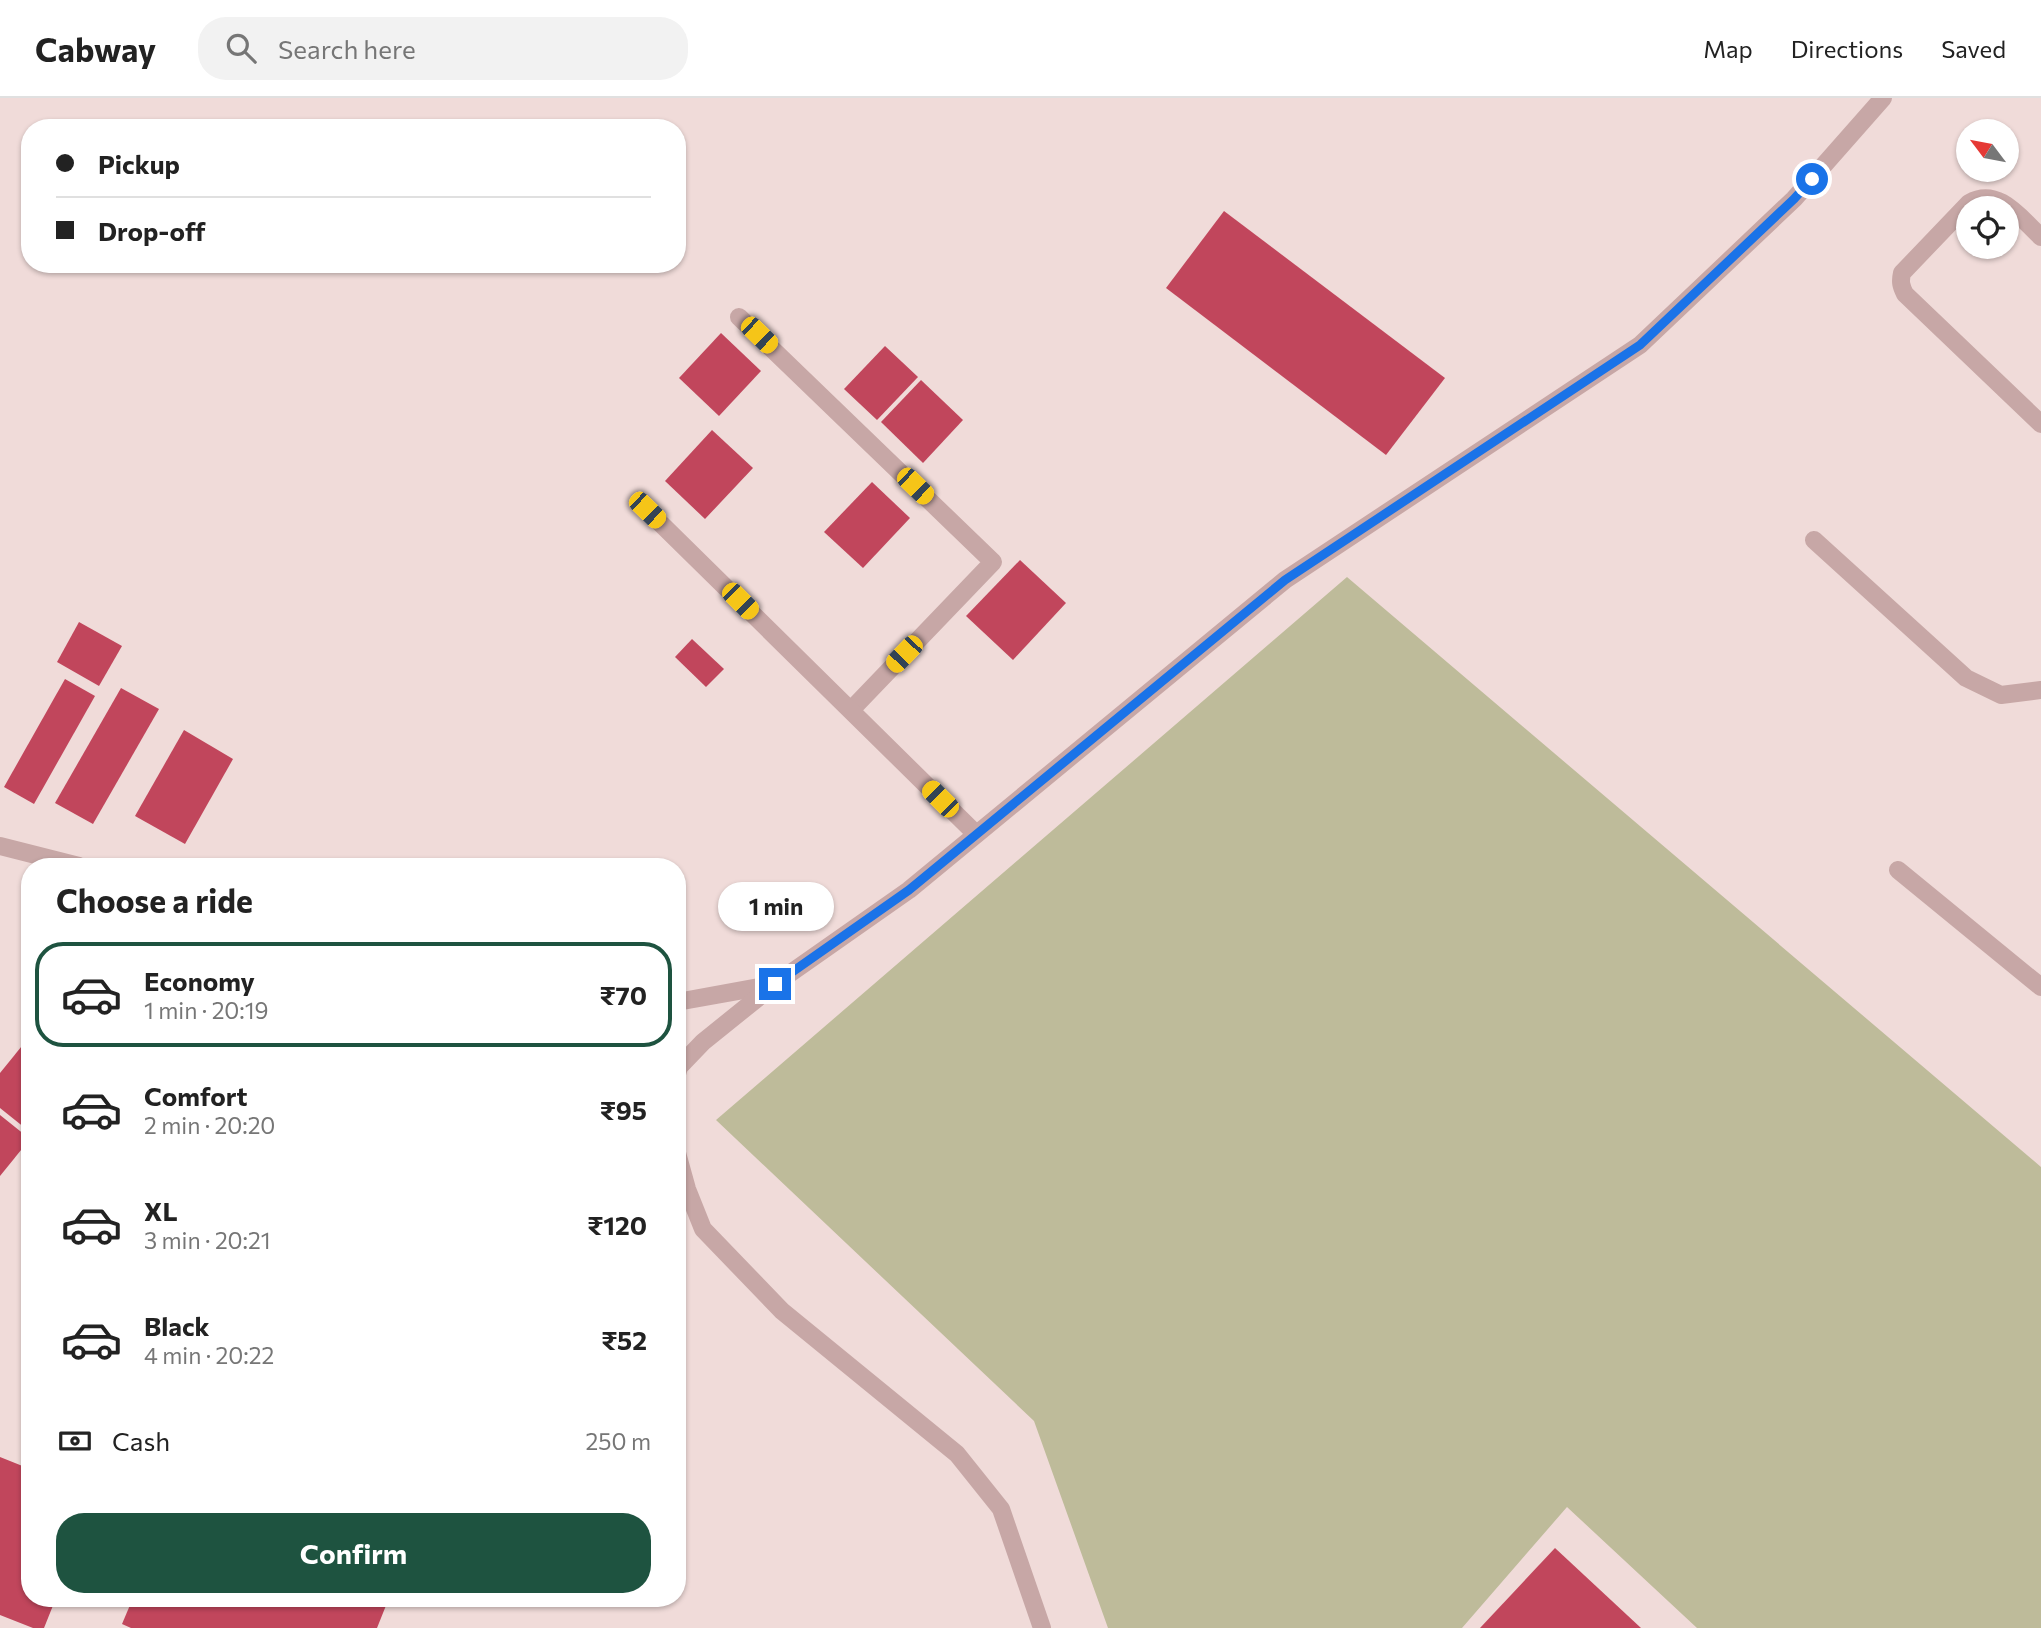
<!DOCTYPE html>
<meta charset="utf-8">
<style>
body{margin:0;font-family:Commissioner,sans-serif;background:#f2f2f2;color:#222;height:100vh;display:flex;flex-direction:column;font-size:26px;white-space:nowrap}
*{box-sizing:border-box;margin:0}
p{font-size:23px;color:#767676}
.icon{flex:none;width:38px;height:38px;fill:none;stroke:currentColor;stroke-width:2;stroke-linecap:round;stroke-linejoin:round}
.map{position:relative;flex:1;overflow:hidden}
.sheet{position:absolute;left:21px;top:760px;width:665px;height:749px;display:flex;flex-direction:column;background:#fff;border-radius:28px;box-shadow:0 2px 5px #0004}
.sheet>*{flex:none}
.banner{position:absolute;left:21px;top:21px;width:665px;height:154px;border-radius:28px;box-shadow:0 2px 5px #0004;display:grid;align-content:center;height:154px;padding:0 35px;background:#fff}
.needle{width:46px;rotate:302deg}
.tools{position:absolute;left:1956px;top:21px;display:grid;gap:14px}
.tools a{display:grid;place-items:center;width:63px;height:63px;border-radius:50%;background:#fff;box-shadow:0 2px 5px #0004;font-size:35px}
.end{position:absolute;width:32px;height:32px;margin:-16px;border:9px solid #1a73e8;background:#fff;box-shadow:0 0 0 4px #fff}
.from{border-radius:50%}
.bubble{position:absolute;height:49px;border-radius:24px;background:#fff;box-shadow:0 2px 5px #0004;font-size:23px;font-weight:700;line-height:49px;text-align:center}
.car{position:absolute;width:21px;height:42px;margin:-21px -10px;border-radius:9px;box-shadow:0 0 5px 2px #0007;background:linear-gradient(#f5c518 24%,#345 0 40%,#f5c518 0 76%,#345 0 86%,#f5c518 0)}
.banner b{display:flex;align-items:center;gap:24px;height:66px;font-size:26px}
.banner b+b{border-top:2px solid #e0e0e0}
.banner i{width:18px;height:18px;background:#222}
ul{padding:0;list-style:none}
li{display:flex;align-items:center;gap:21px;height:105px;margin:0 14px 10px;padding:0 21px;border:4px solid transparent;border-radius:28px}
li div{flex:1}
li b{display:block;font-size:26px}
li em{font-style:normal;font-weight:700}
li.on{border-color:#1e5340}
li>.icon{width:63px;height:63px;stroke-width:1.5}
h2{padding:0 35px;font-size:32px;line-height:84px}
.pay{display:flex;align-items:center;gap:18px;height:77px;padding:0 35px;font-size:26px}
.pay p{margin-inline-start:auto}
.cta{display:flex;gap:14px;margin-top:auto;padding:14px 35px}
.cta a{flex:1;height:80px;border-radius:28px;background:#1e5340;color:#fff;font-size:28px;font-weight:700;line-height:80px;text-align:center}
header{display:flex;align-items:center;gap:42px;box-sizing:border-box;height:98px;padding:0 35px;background:#fff;border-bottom:2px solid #e0e0e0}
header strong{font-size:33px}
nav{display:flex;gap:38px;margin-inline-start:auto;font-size:24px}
.search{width:490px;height:63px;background:#f2f2f2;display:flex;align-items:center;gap:18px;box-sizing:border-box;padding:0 24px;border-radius:28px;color:#767676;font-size:26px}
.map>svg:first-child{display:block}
.green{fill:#bebb9a}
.building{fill:#c1465c}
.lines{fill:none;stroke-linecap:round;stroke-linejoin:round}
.minor{stroke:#c7a7a6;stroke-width:18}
.route{stroke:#1a73e8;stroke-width:9}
</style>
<header>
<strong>Cabway</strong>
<div class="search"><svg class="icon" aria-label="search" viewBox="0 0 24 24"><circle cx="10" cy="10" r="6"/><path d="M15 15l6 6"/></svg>Search here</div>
<nav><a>Map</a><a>Directions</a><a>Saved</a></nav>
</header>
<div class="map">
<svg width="2041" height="1530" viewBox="0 0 2041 1530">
<rect width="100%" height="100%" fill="#f0dbd9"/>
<path class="green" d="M1347 479 2041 1069V1530H1697L1567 1409 1462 1530H1108L1034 1323 716 1022Z"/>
<g class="building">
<path d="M1224 113 1445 280 1386 357 1166 190Z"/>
<path d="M721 235 761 273 719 318 679 280Z"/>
<path d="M885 248 918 279 877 322 844 291Z"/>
<path d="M921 282 963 322 923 365 881 324Z"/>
<path d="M712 332 753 370 705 421 665 383Z"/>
<path d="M872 384 910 420 863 470 824 434Z"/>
<path d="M1020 462 1066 505 1013 562 966 518Z"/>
<path d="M79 524 122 548 99 588 57 564Z"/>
<path d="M692 541 724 571 706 589 675 559Z"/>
<path d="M65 581 95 598 34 706 4 689Z"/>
<path d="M121 590 159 611 93 726 55 705Z"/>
<path d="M184 632 233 661 185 746 135 718Z"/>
<path d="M30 938V1034L0 1010V975Z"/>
<path d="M0 1017 30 1041 0 1078Z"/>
<path d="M0 1359 30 1371V1500H56L44 1530H33L0 1517Z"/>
<path d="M1555 1450 1641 1530H1480Z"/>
<path d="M133 1500H389L377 1530H131L122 1526Z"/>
</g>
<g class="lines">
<g class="minor">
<path d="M2041 139C2021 121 1999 88 1969 105L1902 175C1900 184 1901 188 1905 196L2041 326"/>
<path d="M739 219 993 464 851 612"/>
<path d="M647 412 976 736"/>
<path d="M1814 442 1966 580 2001 597 2041 592"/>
<path d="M0 748 79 768"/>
<path d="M1898 772 2041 889"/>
<path d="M677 904 771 887"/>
<path d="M677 976 679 969 703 944 775 886 909 792 1285 482 1640 247 1794 101 1883 0"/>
<path d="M677 1055 687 1091 703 1131 782 1213 957 1356 1001 1411 1042 1530"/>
</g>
</g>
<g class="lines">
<path class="route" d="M775 886 909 792 1285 482 1640 247 1794 101 1812 81"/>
</g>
</svg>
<div class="tools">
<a><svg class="needle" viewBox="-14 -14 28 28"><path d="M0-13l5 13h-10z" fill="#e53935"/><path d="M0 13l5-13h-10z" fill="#767676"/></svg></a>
<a><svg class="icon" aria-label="locate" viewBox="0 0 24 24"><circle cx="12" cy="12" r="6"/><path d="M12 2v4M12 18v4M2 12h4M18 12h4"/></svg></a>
</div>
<i class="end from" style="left:1812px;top:81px"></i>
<i class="end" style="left:775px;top:886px"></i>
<div class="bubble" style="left:718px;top:784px;width:116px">1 min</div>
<i class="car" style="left:759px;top:237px;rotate:134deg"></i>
<i class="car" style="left:915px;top:388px;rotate:134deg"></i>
<i class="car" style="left:647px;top:412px;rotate:134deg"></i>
<i class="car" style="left:740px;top:503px;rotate:135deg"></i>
<i class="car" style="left:904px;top:556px;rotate:224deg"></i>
<i class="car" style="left:940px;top:701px;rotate:315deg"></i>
<div class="banner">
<b><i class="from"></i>Pickup</b>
<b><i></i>Drop-off</b>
</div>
<section class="sheet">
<h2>Choose a ride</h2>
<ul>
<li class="on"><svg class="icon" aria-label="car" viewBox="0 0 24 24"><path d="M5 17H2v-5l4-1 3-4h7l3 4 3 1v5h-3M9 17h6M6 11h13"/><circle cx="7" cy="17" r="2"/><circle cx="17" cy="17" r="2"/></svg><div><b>Economy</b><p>1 min · 20:19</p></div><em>₹70</em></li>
<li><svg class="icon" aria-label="car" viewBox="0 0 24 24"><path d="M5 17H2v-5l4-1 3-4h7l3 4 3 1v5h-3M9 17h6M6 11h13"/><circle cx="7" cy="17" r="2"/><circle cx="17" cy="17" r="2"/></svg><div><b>Comfort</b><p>2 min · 20:20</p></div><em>₹95</em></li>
<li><svg class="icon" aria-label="car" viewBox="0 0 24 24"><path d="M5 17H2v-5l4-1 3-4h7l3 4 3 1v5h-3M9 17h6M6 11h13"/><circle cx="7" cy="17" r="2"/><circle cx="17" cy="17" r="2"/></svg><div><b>XL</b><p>3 min · 20:21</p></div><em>₹120</em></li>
<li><svg class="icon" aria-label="car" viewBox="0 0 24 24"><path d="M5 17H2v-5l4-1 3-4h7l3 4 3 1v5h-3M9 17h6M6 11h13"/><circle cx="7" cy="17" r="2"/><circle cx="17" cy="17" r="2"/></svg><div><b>Black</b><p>4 min · 20:22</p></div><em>₹52</em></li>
</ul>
<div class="pay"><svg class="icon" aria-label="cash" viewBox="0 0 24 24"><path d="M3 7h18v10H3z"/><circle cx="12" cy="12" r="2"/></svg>Cash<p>250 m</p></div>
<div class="cta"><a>Confirm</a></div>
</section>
</div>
